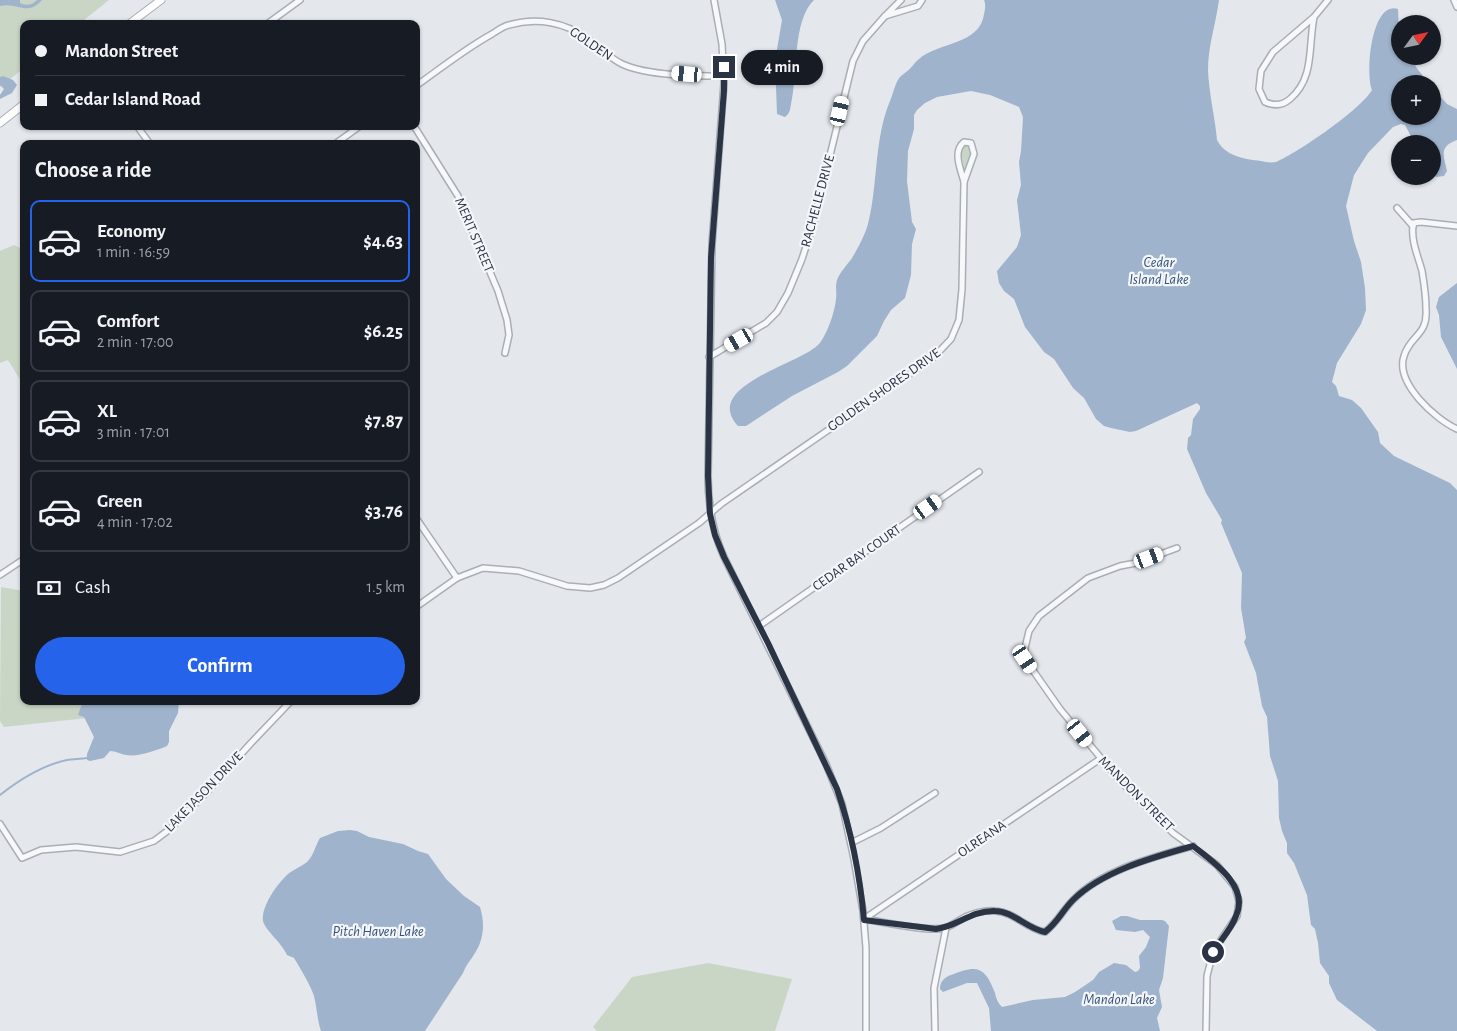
<!DOCTYPE html>
<meta charset="utf-8">
<style>
body{margin:0;font-family:"Alegreya Sans",sans-serif;background:#242831;color:#f1f3f6;height:100vh;display:flex;flex-direction:column;font-size:19px;white-space:nowrap}
*{box-sizing:border-box;margin:0}
p{font-size:16px;color:#9ea1a6}
.icon{flex:none;width:28px;height:28px;fill:none;stroke:currentColor;stroke-width:2;stroke-linecap:round;stroke-linejoin:round}
.map{position:relative;flex:1;overflow:hidden}
.panel{position:absolute;left:20px;top:140px;width:400px;height:565px;display:flex;flex-direction:column;background:#171b24;border-radius:10px;box-shadow:0 1px 4px #0004}
.panel>*{flex:none}
.hud{position:absolute;left:20px;top:20px;width:400px;height:110px;border-radius:10px;box-shadow:0 1px 4px #0004;display:grid;align-content:center;height:110px;padding:0 15px;background:#171b24}
.needle{width:32px;rotate:57deg}
.fabs{position:absolute;left:1391px;top:15px;display:grid;gap:10px}
.fabs a{display:grid;place-items:center;width:50px;height:50px;border-radius:50%;background:#171b24;box-shadow:0 1px 4px #0004;font-size:25px}
.end{position:absolute;width:22px;height:22px;margin:-11px;border:6px solid #2b3445;background:#fff;box-shadow:0 0 0 2px #fff}
.from{border-radius:50%}
.bubble{position:absolute;height:35px;border-radius:18px;background:#171b24;box-shadow:0 1px 4px #0004;font-size:16px;font-weight:700;line-height:35px;text-align:center}
.car{position:absolute;width:15px;height:30px;margin:-15px -8px;border-radius:6px;box-shadow:0 0 4px 1px #0007;background:linear-gradient(#fff 24%,#345 0 40%,#fff 0 76%,#345 0 86%,#fff 0)}
.hud b{display:flex;align-items:center;gap:18px;height:48px;font-size:19px}
.hud b+b{border-top:1px solid #363941}
.hud i{width:12px;height:12px;background:#f1f3f6}
ul{padding:0;list-style:none}
li{display:flex;align-items:center;gap:15px;height:82px;margin:0 10px 8px;padding:0 5px;border:2px solid #363941;border-radius:10px}
li div{flex:1}
li b{display:block;font-size:19px}
li em{font-style:normal;font-weight:700}
li.current{border-color:#2563eb}
li>.icon{width:45px;height:45px;stroke-width:1.5}
h2{padding:0 15px;font-size:22px;line-height:60px}
.pay{display:flex;align-items:center;gap:12px;height:55px;padding:0 15px;font-size:19px}
.pay p{margin-inline-start:auto}
.cta{display:flex;gap:10px;margin-top:auto;padding:10px 15px}
.cta a{flex:1;height:58px;border-radius:30px;background:#2563eb;color:#fff;font-size:20px;font-weight:700;line-height:58px;text-align:center}
.map>svg:first-child{display:block}
.green{fill:#c9d6c5}
.water{fill:#9fb4cc}
.lines{fill:none;stroke-linecap:round;stroke-linejoin:round}
.stream{stroke:#9fb4cc;stroke-width:2}
.street-casing{stroke:#a9aeb7;stroke-width:8}
.secondary-casing{stroke:#a9aeb7;stroke-width:9}
.street{stroke:#f7f8fa;stroke-width:5}
.secondary{stroke:#fff;stroke-width:7}
.route{stroke:#2b3445;stroke-width:6}
.labels{text-anchor:middle;dominant-baseline:central;stroke-width:4.5;stroke-linejoin:round;paint-order:stroke}
.street-label{font-size:14px;fill:#2b3445;stroke:#f4f6f9}
.water-label{font-size:15px;font-style:italic;fill:#34527a;stroke:#f4f6f9}
</style>
<div class="map">
<svg width="1457" height="1031" viewBox="0 0 1457 1031">
<rect width="100%" height="100%" fill="#e4e7ec"/>
<g class="green">
<path d="M0 0H109L79 24H24V68L0 87Z"/>
<path d="M967 145C975 151 968 162 964 169L961 151 964 146Z"/>
<path d="M14 245 24 250V386L8 360 0 363V251Z"/>
<path d="M1 587 24 591V701H98L96 717 4 727 0 721Z"/>
<path d="M708 963 792 979 775 1031H597L593 1027 632 977Z"/>
</g>
<g class="water">
<path d="M0 0H20V3C26 6 33 5 37 0H42C27 17 18 2 0 6Z"/>
<path d="M775 0H814C792 21 798 75 791 104 790 110 790 113 785 117L777 114 775 61 782 20Z"/>
<path d="M984 0H1219C1216 23 1208 46 1208 70 1209 94 1215 117 1217 140 1225 156 1244 159 1261 161 1265 162 1271 163 1276 162 1299 152 1360 110 1372 90 1365 75 1371 0 1398 9L1400 56H1411L1416 67 1429 84H1400V116H1432L1433 88 1447 104 1457 109V140C1438 147 1444 156 1447 171L1444 176 1436 177 1433 174 1432 144H1415L1405 125 1401 124 1393 127 1368 153 1354 175 1346 206 1354 241 1361 262 1365 288 1366 310 1361 324 1337 363 1332 382 1336 386 1339 396 1352 400 1361 408 1378 432 1380 443 1394 456 1450 483 1457 490V1031H1377L1337 1000 1329 983V976L1320 963 1318 943 1315 929 1311 925 1307 895 1294 863 1287 853V843L1282 831 1279 818 1278 781 1270 756 1267 717 1262 706 1256 673 1244 642 1246 638 1241 608 1242 573 1221 523 1222 520 1206 493 1187 449 1188 438 1191 435 1193 419 1200 409V406L1197 403 1136 431 1130 432 1111 428 1104 426 1096 419 1084 398 1073 388 1054 359 1044 352 1025 327 1014 299 1004 291 999 283 997 271 1017 247 1021 235 1017 200 1021 185 1019 162 1021 151 1023 117 1019 107 990 95 971 91 937 97 925 103 917 110 914 115V129L908 151 907 181 912 222 916 229 912 244 911 275 905 298 891 310 884 321 877 336 847 366 838 372 792 396 746 426H738C701 386 801 364 819 344 827 335 835 311 836 299 837 292 835 287 837 280 840 272 847 265 852 258 858 248 865 235 868 224 878 185 874 139 890 101 893 94 895 83 900 77 901 76 905 73 906 72 911 69 914 63 919 59 938 42 980 45 984 14 985 9 986 5 984 0Z"/>
<path d="M3 76 13 80 17 85 12 93 0 99V95L4 89 0 85V77Z"/>
<path d="M1457 283V369L1441 337 1439 315 1436 307 1439 297Z"/>
<path d="M83 701H179L178 713 169 731V742L167 746C155 751 138 757 126 755 120 754 116 751 110 751L104 758 90 761 87 760V754L94 737 84 717 78 715Z"/>
<path d="M350 830 357 831 369 837 403 844 418 851 428 854 446 879 464 896 480 907C485 923 484 939 475 953 470 961 466 965 463 973L425 1031H321C317 1019 317 1008 314 996 311 986 300 968 294 958L287 955C282 943 265 930 263 921 261 906 278 883 288 874 294 869 301 867 307 862 314 855 315 846 320 838L338 831Z"/>
<path d="M1121 916H1127L1140 920H1162L1165 921 1169 926 1163 978 1159 990 1162 1007 1157 1018 1160 1031H991L989 1008 977 983H967L943 992 940 989C940 981 945 977 951 975 978 964 985 967 995 993 996 999 998 1003 1002 1007L1033 1000 1065 997 1075 992 1093 980 1099 972 1114 963 1126 965 1135 972 1138 971 1140 968 1139 956 1146 947 1150 937 1143 930 1135 932 1116 930 1112 921Z"/>
</g>
<g class="lines">
<path class="stream" d="M0 795C19 780 43 765 67 760 73 759 80 759 87 758"/>
<defs>
<g id="street">
<path d="M714 0 722 44 724 83 712 244 708 476C708 506 712 531 724 557L826 764 842 804 854 859 863 911 866 948V1031"/>
<path d="M901 0 885 16 918 6 922 0"/>
<path d="M1454 0 1457 7"/>
<path d="M1314 17C1308 47 1315 78 1290 99 1282 106 1274 106 1265 102L1259 89 1261 71 1273 52 1314 17 1328 0"/>
<path d="M267 24 300 0"/>
<path d="M416 86C441 68 465 49 492 34 497 31 503 26 509 25 536 17 565 22 588 39 600 47 609 58 622 64 648 76 696 76 724 76"/>
<path d="M137 126 150 144"/>
<path d="M414 126 458 196 498 291 507 320 509 335 505 353"/>
<path d="M964 142 971 143 974 154 964 182C961 170 952 151 964 142Z"/>
<path d="M335 144 360 126"/>
<path d="M1397 208 1413 226"/>
<path d="M1413 226C1411 241 1418 256 1422 271 1424 283 1426 297 1426 309 1428 336 1410 335 1404 356 1395 383 1435 419 1457 429"/>
<path d="M1413 226V223L1421 222 1457 226"/>
<path d="M709 357 766 323 777 312 788 293 802 259 813 225 853 61 863 41 885 16"/>
<path d="M416 518 457 578"/>
<path d="M1177 548 1136 563 1120 566 1088 578 1039 616 1029 631 1025 648V659L1060 709 1120 781 1173 833 1217 865 1235 887 1239 901 1237 916 1213 952 1207 976 1206 1031"/>
<path d="M0 575 21 561"/>
<path d="M416 607 457 578 483 568 519 571 567 586 590 588 604 585 618 578 699 523 721 504 934 357 951 339 959 320 962 289 964 182"/>
<path d="M759 626 979 472"/>
<path d="M0 824 22 858 41 850 76 847 120 852 154 841 170 829 205 794 251 743 291 701"/>
<path d="M851 843 881 828 935 793"/>
<path d="M864 919C883 922 929 932 945 928 952 926 959 920 965 917 974 913 986 910 996 911 1014 912 1027 929 1045 932 1058 922 1062 911 1073 900 1102 870 1154 857 1193 846"/>
<path d="M864 919 1100 759"/>
<path d="M935 1031 934 988 946 928"/>
</g>
<g id="secondary">
<path d="M129 24 161 0"/>
<path d="M0 123 24 104"/>
</g>
</defs>
<use href="#street" class="street-casing"/>
<use href="#secondary" class="secondary-casing"/>
<use href="#street" class="street"/>
<use href="#secondary" class="secondary"/>
</g>
<g class="lines">
<path class="route" d="M724 67V90L711 258 708 476 710 514 715 535 724 557 768 643 837 789C851 830 860 876 864 920L936 929C957 927 971 910 995 911 1013 911 1027 929 1045 932 1058 922 1062 911 1073 900 1102 871 1154 857 1193 846 1212 861 1250 886 1236 916 1232 928 1220 941 1213 952"/>
</g>
<g class="labels">
<g class="street-label">
<text transform="translate(591 44) rotate(34)">GOLDEN</text>
<text transform="translate(818 201) rotate(-75)">RACHELLE DRIVE</text>
<text transform="translate(474 235) rotate(67)">MERIT STREET</text>
<text transform="translate(884 390) rotate(-35)">GOLDEN SHORES DRIVE</text>
<text transform="translate(857 558) rotate(-35)">CEDAR BAY COURT</text>
<text transform="translate(204 792) rotate(-46)">LAKE JASON DRIVE</text>
<text transform="translate(1136 794) rotate(45)">MANDON STREET</text>
<text transform="translate(982 839) rotate(-34)">OLREANA</text>
</g>
<g class="water-label">
<text x="1159" y="262">Cedar<tspan x="1159" dy="17">Island Lake</tspan></text>
<text x="378" y="931">Pitch Haven Lake</text>
<text x="1119" y="999">Mandon Lake</text>
</g>
</g>
</svg>
<div class="fabs">
<a><svg class="needle" viewBox="-14 -14 28 28"><path d="M0-13l5 13h-10z" fill="#e53935"/><path d="M0 13l5-13h-10z" fill="#9ea1a6"/></svg></a>
<a>+</a>
<a>−</a>
</div>
<i class="end from" style="left:1213px;top:952px"></i>
<i class="end" style="left:724px;top:67px"></i>
<div class="bubble" style="left:741px;top:50px;width:82px">4 min</div>
<i class="car" style="left:687px;top:74px;rotate:275deg"></i>
<i class="car" style="left:840px;top:111px;rotate:13deg"></i>
<i class="car" style="left:739px;top:340px;rotate:240deg"></i>
<i class="car" style="left:928px;top:507px;rotate:55deg"></i>
<i class="car" style="left:1149px;top:558px;rotate:69deg"></i>
<i class="car" style="left:1025px;top:659px;rotate:146deg"></i>
<i class="car" style="left:1080px;top:733px;rotate:141deg"></i>
<div class="hud">
<b><i class="from"></i>Mandon Street</b>
<b><i></i>Cedar Island Road</b>
</div>
<section class="panel">
<h2>Choose a ride</h2>
<ul>
<li class="current"><svg class="icon" aria-label="car" viewBox="0 0 24 24"><path d="M5 17H2v-5l4-1 3-4h7l3 4 3 1v5h-3M9 17h6M6 11h13"/><circle cx="7" cy="17" r="2"/><circle cx="17" cy="17" r="2"/></svg><div><b>Economy</b><p>1 min · 16:59</p></div><em>$4.63</em></li>
<li><svg class="icon" aria-label="car" viewBox="0 0 24 24"><path d="M5 17H2v-5l4-1 3-4h7l3 4 3 1v5h-3M9 17h6M6 11h13"/><circle cx="7" cy="17" r="2"/><circle cx="17" cy="17" r="2"/></svg><div><b>Comfort</b><p>2 min · 17:00</p></div><em>$6.25</em></li>
<li><svg class="icon" aria-label="car" viewBox="0 0 24 24"><path d="M5 17H2v-5l4-1 3-4h7l3 4 3 1v5h-3M9 17h6M6 11h13"/><circle cx="7" cy="17" r="2"/><circle cx="17" cy="17" r="2"/></svg><div><b>XL</b><p>3 min · 17:01</p></div><em>$7.87</em></li>
<li><svg class="icon" aria-label="car" viewBox="0 0 24 24"><path d="M5 17H2v-5l4-1 3-4h7l3 4 3 1v5h-3M9 17h6M6 11h13"/><circle cx="7" cy="17" r="2"/><circle cx="17" cy="17" r="2"/></svg><div><b>Green</b><p>4 min · 17:02</p></div><em>$3.76</em></li>
</ul>
<div class="pay"><svg class="icon" aria-label="cash" viewBox="0 0 24 24"><path d="M3 7h18v10H3z"/><circle cx="12" cy="12" r="2"/></svg>Cash<p>1.5 km</p></div>
<div class="cta"><a>Confirm</a></div>
</section>
</div>
